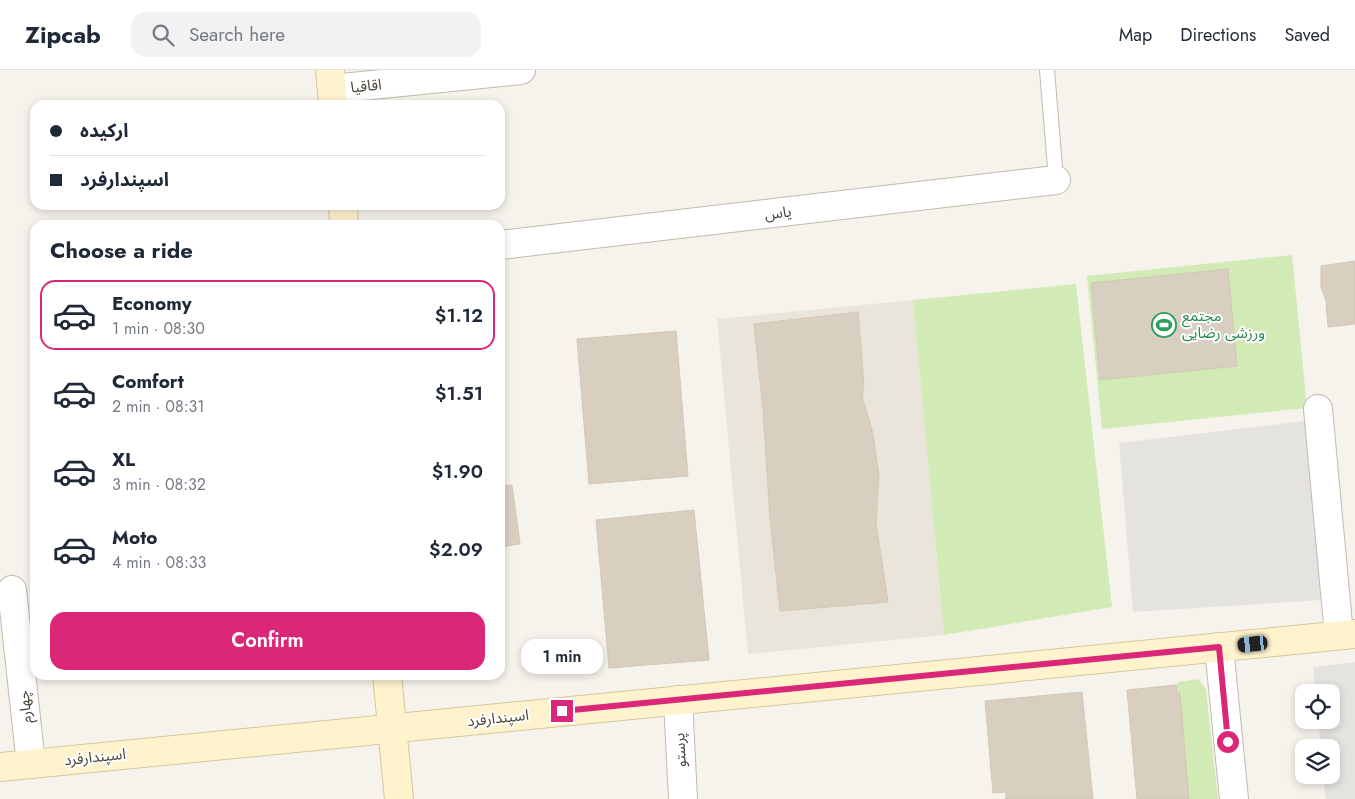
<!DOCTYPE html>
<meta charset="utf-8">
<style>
body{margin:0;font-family:Jost,"Noto Sans Arabic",sans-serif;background:#f2f2f3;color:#1f2937;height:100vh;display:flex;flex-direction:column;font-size:19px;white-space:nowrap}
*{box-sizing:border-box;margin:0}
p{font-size:16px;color:#747a83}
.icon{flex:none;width:28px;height:28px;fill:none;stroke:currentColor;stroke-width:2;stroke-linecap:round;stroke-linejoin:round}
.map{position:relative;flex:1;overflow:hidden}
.drawer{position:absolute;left:30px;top:150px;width:475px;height:460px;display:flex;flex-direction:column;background:#fff;border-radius:15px;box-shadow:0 2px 8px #0003}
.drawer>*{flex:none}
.top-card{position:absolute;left:30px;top:30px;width:475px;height:110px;border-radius:15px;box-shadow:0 2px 8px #0003;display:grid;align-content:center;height:110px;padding:0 20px;background:#fff}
.fabs{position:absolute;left:1295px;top:614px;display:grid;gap:10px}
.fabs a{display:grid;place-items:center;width:45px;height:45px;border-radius:10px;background:#fff;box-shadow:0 2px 8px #0003;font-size:25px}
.end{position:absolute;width:22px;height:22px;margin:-11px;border:6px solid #db2777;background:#fff;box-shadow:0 0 0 2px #fff}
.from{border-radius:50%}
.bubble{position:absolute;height:35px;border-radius:15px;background:#fff;box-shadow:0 2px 8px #0003;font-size:16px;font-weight:600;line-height:35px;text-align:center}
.car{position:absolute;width:15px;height:30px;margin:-15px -8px;border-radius:6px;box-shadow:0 0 4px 1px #0007;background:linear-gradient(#222 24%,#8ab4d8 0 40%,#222 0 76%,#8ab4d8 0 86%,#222 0)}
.top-card b{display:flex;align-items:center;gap:18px;height:48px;font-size:19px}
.top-card b+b{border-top:1px solid #e0e1e3}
.top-card i{width:12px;height:12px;background:#1f2937}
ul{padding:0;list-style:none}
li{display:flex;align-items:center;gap:15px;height:70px;margin:0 10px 8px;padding:0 10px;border:2px solid transparent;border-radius:15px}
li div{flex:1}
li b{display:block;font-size:19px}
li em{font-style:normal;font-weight:600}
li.selected{border-color:#db2777}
li>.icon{width:45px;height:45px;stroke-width:1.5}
h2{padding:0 20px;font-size:22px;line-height:60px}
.button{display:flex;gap:10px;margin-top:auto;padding:10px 20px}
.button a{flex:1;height:58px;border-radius:15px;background:#db2777;color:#fff;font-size:20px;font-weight:600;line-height:58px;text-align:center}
header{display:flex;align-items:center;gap:30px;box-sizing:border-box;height:70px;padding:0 25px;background:#fff;border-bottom:1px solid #e0e1e3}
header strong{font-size:24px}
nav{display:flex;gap:28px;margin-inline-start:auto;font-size:18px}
.search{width:350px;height:45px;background:#f2f2f3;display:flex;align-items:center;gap:12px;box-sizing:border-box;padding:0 18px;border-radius:15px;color:#747a83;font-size:19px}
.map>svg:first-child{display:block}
.residential{fill:#eae5da}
.green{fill:#d2eab5}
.parking{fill:#e5e3e0}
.building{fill:#d8cfc1;stroke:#d3c7b4}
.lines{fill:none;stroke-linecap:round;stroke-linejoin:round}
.lane-casing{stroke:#c2bbae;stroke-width:16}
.street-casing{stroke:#c2bbae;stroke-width:30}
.secondary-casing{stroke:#d6c79b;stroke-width:30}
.lane{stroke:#fff;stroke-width:14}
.street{stroke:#fff;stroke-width:28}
.secondary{stroke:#fff3cd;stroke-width:28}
.route{stroke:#db2777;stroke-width:6}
.labels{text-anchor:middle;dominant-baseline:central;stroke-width:4;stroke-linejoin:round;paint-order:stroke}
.street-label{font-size:15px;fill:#4b4439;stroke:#fff}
.leisure-label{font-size:15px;fill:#27864d;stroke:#fff;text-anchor:start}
</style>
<header>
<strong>Zipcab</strong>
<div class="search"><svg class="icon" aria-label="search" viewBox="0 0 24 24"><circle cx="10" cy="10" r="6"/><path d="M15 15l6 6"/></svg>Search here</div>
<nav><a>Map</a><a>Directions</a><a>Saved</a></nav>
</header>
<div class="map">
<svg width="1355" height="729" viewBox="0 0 1355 729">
<rect width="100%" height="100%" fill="#f6f3ec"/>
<path class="residential" d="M913 230 944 565 748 584 717 249Z"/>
<g class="green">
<path d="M1292 185 1307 338 1102 359 1087 206Z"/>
<path d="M1076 214 1112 537 944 565 913 230Z"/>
<path d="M1198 609 1206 619 1218 729H1182L1176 615 1178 612Z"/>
</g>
<g class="parking">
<path d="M1305 351 1322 530 1133 542 1119 373Z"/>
<path d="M1355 592V729H1326L1323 705H1331V678L1321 677 1318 650H1331V622H1315L1313 597Z"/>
</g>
<g class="building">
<path d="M1355 191V254L1328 257 1326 231 1321 217V196Z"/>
<path d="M1228 199 1237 296 1100 310 1091 213Z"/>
<path d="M858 242 864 315 862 326 873 364 879 406 876 453 888 532 780 541 770 449 763 340 754 254Z"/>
<path d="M676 261 688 406 589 414 577 269Z"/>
<path d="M512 415 520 474 500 477V416Z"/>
<path d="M694 440 709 590 609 598 596 450Z"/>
<path d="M1176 615 1177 624 1180 623 1189 729H1137L1127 620Z"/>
<path d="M1082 622 1093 729H1006V722L993 723 985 631Z"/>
</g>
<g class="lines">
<defs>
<path id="lane" d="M1047 0 1056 110"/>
<g id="street">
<path d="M332 19 521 0"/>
<path d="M500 175 1056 110"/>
<path d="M1318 339 1339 565"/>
<path d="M12 520 31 694"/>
<path d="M1219 577 1234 729"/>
<path d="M678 630 683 729"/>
</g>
<g id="secondary">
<path d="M330 0 333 35"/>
<path d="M343 135 344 155"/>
<path d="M387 605 399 729"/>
<path d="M0 697 1355 564"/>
</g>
</defs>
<use href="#lane" class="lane-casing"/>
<use href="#street" class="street-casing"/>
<use href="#secondary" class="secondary-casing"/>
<use href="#lane" class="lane"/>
<use href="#street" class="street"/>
<use href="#secondary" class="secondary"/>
</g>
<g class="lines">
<path class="route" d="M562 641 1219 577 1228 672"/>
</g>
<defs>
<symbol id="stadium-ring" viewBox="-11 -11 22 22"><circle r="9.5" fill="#fff" stroke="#2e9e5b" stroke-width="1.5"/><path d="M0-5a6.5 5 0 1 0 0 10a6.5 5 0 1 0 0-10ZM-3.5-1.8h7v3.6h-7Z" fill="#2e9e5b"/></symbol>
</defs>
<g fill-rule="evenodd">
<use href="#stadium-ring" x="1150" y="241" width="28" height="28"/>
</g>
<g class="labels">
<g class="street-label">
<text transform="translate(366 16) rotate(-6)">اقاقیا</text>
<text transform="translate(778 143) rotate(-7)">یاس</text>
<text transform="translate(25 637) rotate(-96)">چهارم</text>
<text transform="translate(498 648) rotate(-6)">اسپندارفرد</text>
<text transform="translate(680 680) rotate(-93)">پرستو</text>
<text transform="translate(95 687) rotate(-6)">اسپندارفرد</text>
</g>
<g class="leisure-label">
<text x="1182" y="246">مجتمع<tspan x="1182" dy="17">ورزشی رضایی</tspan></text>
</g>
</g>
</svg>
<div class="fabs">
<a><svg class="icon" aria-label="locate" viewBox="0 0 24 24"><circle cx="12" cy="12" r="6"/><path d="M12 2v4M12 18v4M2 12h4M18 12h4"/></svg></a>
<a><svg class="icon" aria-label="layers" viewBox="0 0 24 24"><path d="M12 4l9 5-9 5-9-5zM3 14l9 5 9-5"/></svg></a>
</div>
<i class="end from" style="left:1228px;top:672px"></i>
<i class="end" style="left:562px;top:641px"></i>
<div class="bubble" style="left:521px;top:569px;width:82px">1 min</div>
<i class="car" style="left:1253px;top:574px;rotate:264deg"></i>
<div class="top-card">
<b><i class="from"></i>ارکیده</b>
<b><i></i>اسپندارفرد</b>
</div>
<section class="drawer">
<h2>Choose a ride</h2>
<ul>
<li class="selected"><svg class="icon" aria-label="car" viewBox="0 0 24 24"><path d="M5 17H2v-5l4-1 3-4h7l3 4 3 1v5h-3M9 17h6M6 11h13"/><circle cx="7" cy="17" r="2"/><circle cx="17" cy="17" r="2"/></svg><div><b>Economy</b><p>1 min · 08:30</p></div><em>$1.12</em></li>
<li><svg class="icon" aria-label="car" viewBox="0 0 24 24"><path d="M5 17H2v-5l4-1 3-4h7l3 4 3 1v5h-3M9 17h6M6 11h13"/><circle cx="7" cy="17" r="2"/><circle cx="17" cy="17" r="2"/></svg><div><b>Comfort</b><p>2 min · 08:31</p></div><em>$1.51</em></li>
<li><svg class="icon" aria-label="car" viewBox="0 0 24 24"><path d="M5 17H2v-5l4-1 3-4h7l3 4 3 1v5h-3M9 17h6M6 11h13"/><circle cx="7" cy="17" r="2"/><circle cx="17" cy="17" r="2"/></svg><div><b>XL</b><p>3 min · 08:32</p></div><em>$1.90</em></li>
<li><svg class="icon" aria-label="car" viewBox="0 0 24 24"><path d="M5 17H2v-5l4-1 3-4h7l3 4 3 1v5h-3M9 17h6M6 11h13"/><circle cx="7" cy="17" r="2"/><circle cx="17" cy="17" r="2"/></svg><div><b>Moto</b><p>4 min · 08:33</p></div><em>$2.09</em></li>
</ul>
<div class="button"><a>Confirm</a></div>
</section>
</div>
